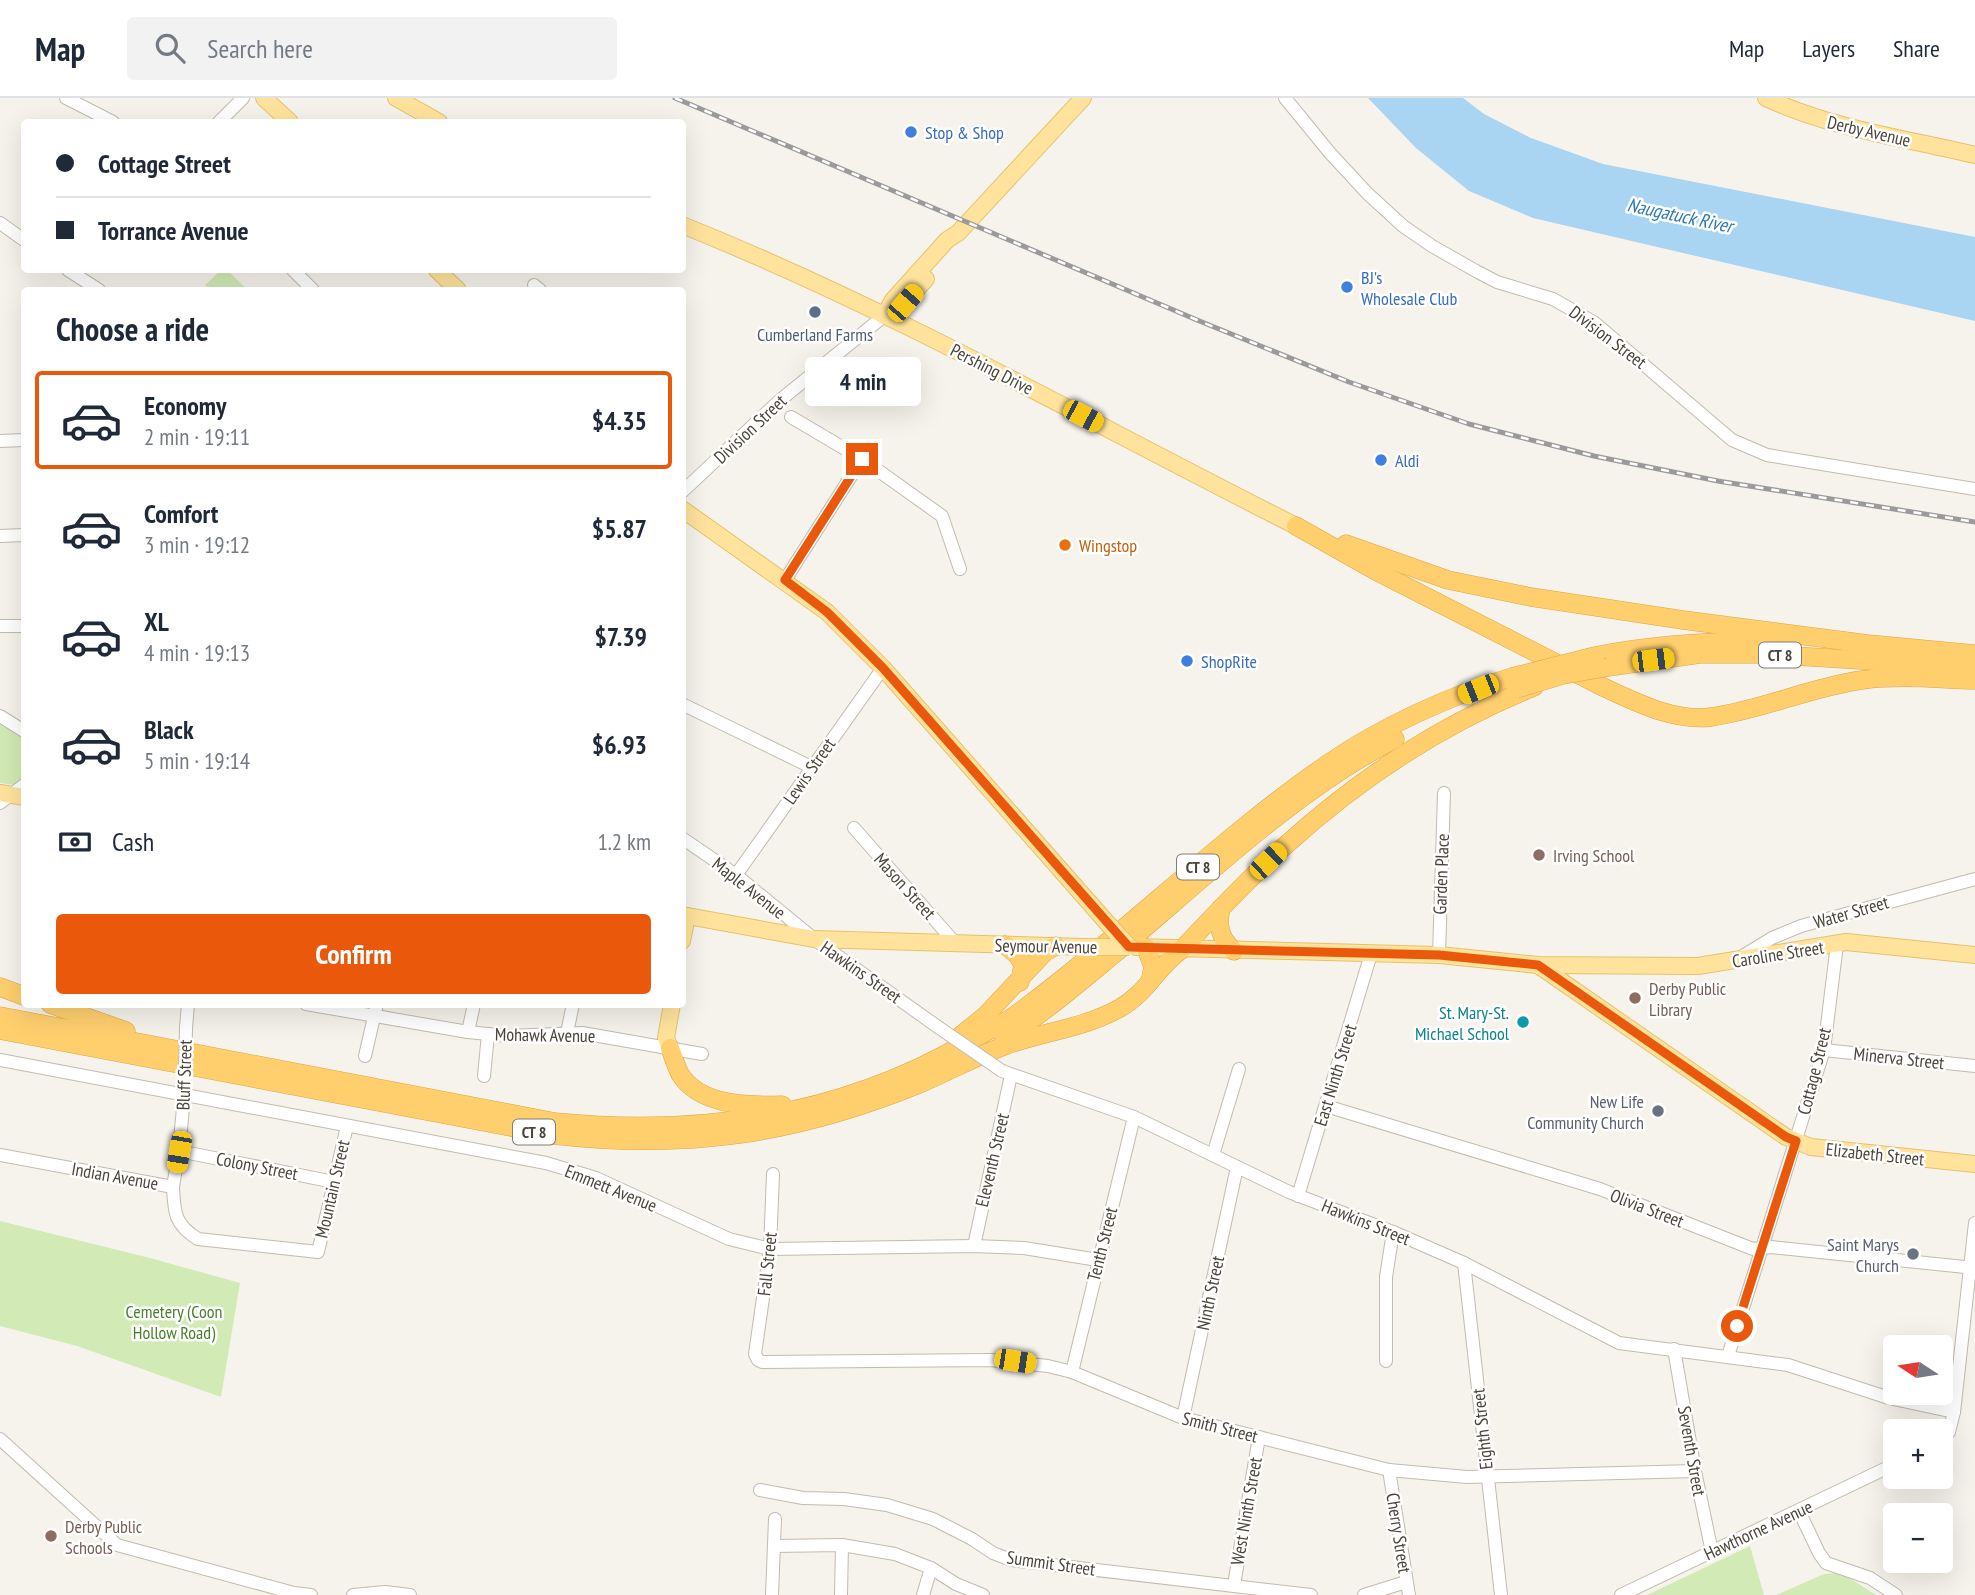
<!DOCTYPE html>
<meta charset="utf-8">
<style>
body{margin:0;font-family:"PT Sans Narrow",sans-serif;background:#f2f2f3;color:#1f2937;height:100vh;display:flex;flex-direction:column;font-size:26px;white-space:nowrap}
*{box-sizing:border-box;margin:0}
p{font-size:23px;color:#747a83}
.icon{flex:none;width:38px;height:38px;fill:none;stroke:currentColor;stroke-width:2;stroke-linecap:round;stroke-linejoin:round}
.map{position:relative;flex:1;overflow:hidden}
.side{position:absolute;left:21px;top:189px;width:665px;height:721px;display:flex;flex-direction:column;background:#fff;border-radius:7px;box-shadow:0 7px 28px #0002}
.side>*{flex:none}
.top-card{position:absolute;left:21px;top:21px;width:665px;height:154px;border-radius:7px;box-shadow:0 7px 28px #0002;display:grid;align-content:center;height:154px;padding:0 35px;background:#fff}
.needle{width:46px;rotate:282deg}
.fabs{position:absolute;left:1883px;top:1237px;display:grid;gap:14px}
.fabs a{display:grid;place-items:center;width:70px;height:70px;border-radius:7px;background:#fff;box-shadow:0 7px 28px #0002;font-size:35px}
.end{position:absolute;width:32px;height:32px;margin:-16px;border:9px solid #ea580c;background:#fff;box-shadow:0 0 0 4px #fff}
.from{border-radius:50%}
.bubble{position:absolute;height:49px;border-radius:7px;background:#fff;box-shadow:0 7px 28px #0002;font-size:23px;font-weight:700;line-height:49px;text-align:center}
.car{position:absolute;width:21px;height:42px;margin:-21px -10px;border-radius:9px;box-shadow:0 0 5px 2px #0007;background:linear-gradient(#f5c518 24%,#345 0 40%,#f5c518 0 76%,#345 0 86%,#f5c518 0)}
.top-card b{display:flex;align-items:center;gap:24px;height:66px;font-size:26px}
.top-card b+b{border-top:2px solid #e0e1e3}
.top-card i{width:18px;height:18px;background:#1f2937}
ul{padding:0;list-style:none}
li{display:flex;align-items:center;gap:21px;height:98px;margin:0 14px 10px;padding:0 21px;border:4px solid transparent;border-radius:7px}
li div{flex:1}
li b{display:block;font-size:26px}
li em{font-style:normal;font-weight:700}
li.on{border-color:#ea580c}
li>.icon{width:63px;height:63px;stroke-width:1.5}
h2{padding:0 35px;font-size:32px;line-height:84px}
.pay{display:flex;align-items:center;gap:18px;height:77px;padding:0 35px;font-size:26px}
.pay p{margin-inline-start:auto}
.action{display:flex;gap:14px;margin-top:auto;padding:14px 35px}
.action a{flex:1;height:80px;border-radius:7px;background:#ea580c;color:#fff;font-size:28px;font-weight:700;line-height:80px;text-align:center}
header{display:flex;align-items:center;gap:42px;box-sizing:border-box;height:98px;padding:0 35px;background:#fff;border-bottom:2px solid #e0e1e3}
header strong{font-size:33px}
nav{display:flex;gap:38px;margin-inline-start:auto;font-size:24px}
.search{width:490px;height:63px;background:#f2f2f3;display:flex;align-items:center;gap:18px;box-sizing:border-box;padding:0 24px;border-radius:7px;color:#747a83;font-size:26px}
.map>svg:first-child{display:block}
.green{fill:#d2eab5}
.water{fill:#a9d4f2}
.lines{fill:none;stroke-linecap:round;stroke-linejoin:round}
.minor-casing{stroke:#c2bbae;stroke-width:14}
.major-casing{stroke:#e6c16a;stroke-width:18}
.highway-casing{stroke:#e0a43c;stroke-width:19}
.minor{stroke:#fff;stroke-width:12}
.major{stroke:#ffe39c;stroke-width:16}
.highway{stroke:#ffcf6e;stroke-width:18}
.rail-casing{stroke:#9a9a9a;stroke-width:5}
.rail{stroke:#fff;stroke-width:2.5;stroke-dasharray:8;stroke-linecap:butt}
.minor-bridge-casing{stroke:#c2bbae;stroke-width:14;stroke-linecap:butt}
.major-bridge-casing{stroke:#e6c16a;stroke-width:18;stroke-linecap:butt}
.highway-bridge-casing{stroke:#e0a43c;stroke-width:19;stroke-linecap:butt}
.minor-bridge{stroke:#fff;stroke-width:12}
.major-bridge{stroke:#ffe39c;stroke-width:16}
.highway-bridge{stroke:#ffcf6e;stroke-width:18}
.route{stroke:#ea580c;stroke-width:9}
.shop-dot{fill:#3f7fe0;stroke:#fff;stroke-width:2.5}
.service-dot{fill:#5c6f8a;stroke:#fff;stroke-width:2.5}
.food-dot{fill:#e8710a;stroke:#fff;stroke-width:2.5}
.education-dot{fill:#8d6e63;stroke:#fff;stroke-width:2.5}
.culture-dot{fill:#0f9aa8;stroke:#fff;stroke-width:2.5}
.worship-dot{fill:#6b7280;stroke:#fff;stroke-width:2.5}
.labels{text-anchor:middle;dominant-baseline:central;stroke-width:5;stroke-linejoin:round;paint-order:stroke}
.shield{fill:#fff;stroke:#817c74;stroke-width:2}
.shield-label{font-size:16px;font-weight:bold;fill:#4b4439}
.street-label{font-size:18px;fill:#4b4439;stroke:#fff}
.shop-label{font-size:18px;fill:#366cbe;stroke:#fff;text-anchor:start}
.service-label{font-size:18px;fill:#4e5e75;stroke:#fff}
.food-label{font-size:18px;fill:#c56008;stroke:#fff;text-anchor:start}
.education-label{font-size:18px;fill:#785e54;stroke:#fff;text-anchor:start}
.culture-label{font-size:18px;fill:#0d838f;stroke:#fff;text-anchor:end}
.worship-label{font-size:18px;fill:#5b616d;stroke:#fff;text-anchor:end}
.park-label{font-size:18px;fill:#4a7f2a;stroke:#fff}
.water-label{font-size:19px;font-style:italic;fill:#2e7ab2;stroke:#fff}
</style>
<header>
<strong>Map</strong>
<div class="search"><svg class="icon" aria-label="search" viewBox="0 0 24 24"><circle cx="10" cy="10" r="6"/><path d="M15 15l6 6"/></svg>Search here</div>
<nav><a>Map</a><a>Layers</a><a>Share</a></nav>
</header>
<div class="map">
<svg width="1975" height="1497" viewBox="0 0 1975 1497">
<rect width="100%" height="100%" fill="#f6f3ec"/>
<g class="green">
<path d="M221 172H227L248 192H210L205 187Z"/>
<path d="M0 625 24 641V679L15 687 0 685Z"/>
<path d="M0 1123 150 1160 240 1185 221 1299 77 1248 0 1228Z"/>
<path d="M1750 1448 1764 1497H1647Z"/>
<path d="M1836 1475 1848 1479 1876 1497H1776L1824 1476Z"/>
</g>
<path class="water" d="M1368 0H1463L1484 16 1531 40 1603 66 1975 139V223L1533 120 1469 93 1416 50Z"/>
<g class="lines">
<defs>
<g id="minor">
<path d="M66 0 113 24"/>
<path d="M1285 0 1330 55 1367 95 1403 128 1432 148 1476 173 1497 184 1553 201 1595 225 1732 342 1767 357 1975 391"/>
<path d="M219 24 243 0"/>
<path d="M0 125 24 142"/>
<path d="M68 172 99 192"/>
<path d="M293 172 313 192"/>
<path d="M534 187 540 192"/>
<path d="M791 319 862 361 942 418 960 471"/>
<path d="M0 343 24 342"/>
<path d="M682 394 779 303 884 218"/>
<path d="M0 438 24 437"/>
<path d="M785 482 862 361"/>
<path d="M0 528H24"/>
<path d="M682 606 811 669"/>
<path d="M0 618 24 633"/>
<path d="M0 705 24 687"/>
<path d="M854 730 956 846"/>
<path d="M682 740 736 777 814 841 938 929"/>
<path d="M736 777 883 570"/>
<path d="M1439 857 1444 695"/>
<path d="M1741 859 1772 840 1801 828 1975 781"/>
<path d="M306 906 468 934 507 938 582 935 702 956"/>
<path d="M186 930 188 906"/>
<path d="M468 934 474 906"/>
<path d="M567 935 573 906"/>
<path d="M1824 952 1975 968"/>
<path d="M365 958 377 906"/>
<path d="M0 962 546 1065 596 1080 729 1141 770 1151 974 1148 1024 1150 1098 1162"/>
<path d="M1002 973 1134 1019 1289 1094 1393 1134 1464 1165 1619 1245 1788 1267 1889 1300 1954 1314"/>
<path d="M484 978 488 936"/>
<path d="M1326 1008 1600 1091 1753 1151 1771 1149 1975 1170"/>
<path d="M179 1053 334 1084"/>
<path d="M0 1057 173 1089C174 1115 175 1127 198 1141L318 1154 347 1028"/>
<path d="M1213 1057 1239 971"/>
<path d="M773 1076 770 1151 755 1256 758 1262 762 1264 990 1262 1048 1268 1072 1274 1183 1320 1389 1372 1467 1379 1695 1373"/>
<path d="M173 1089 179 1053 185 988"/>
<path d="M1298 1098 1371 856"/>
<path d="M974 1148 1011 977"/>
<path d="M1464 1165 1501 1497"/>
<path d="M1674 1251 1695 1373 1712 1454"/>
<path d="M1728 1258 1824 952 1837 846"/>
<path d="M1386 1263V1179L1393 1134"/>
<path d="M1072 1274 1134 1019"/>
<path d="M1183 1320 1237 1069"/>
<path d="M0 1341 117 1447 294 1495 311 1497"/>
<path d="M1941 1344 1949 1334 1954 1314 1975 1125"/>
<path d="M1389 1372 1409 1497"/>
<path d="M760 1392 803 1400 844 1401 887 1407 933 1421 972 1441 993 1455 1011 1462 1311 1497"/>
<path d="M1799 1413 1819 1455 1826 1465 1870 1480 1896 1497"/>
<path d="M774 1448 842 1447 895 1456 931 1470 956 1486 983 1497"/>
<path d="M1234 1487 1259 1339"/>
<path d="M353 1497 385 1494 410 1497"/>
<path d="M772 1497 775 1421"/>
<path d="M841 1497 842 1447"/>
<path d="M923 1497 931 1470"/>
<path d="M1364 1497 1406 1484"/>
<path d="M1621 1497 1895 1366"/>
</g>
<g id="major">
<path d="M264 0 290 24"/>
<path d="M396 0 439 24"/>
<path d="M1766 0C1833 31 1904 40 1975 57"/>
<path d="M682 127C894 212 1093 326 1296 428"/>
<path d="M437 172 458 192"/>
<path d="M884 218 893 202 947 142 958 135 1083 0"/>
<path d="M884 218 900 210 926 181"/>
<path d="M682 411 827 514 883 570 1109 827"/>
<path d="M0 695 24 699"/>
<path d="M682 817 814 841 1084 849"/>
<path d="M682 843 687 818"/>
<path d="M1135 849 1439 857 1538 867 1698 868 1846 844 1975 857"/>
<path d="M1538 867 1786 1039 1811 1049 1975 1066"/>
<path d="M670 950 666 940 672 906"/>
</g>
<g id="highway">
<path d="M1296 428 1374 472 1603 589C1636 604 1674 624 1711 619 1762 612 1811 589 1862 582 1899 577 1938 581 1975 582"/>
<path d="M1346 446 1448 482 1531 499 1683 522 1868 546 1975 556"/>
<path d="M1595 558C1654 546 1710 543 1770 543"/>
<path d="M1608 569 1700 556H1761L1975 569"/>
<path d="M1221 810C1217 829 1220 840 1234 853"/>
<path d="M1005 847 1017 857 1023 866 1020 884"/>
<path d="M1146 850 1153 869 1150 884"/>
<path d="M0 889 24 898"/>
<path d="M50 906 126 933"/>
<path d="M0 918 555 1024C698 1038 840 1018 966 945 983 935 1002 927 1018 915 1125 836 1220 740 1329 665 1381 629 1451 597 1512 579"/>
<path d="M0 932 553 1037C686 1052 793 1037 917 987 946 975 974 959 1004 948 1042 934 1085 930 1120 910 1147 895 1157 869 1181 852 1216 816 1249 779 1287 746 1360 680 1442 626 1534 589"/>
<path d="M960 938 985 918 1045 854 1056 848"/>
<path d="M1004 940C1043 916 1078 886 1113 857 1200 784 1295 692 1395 641"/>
<path d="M670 950C673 959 676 968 680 976 700 1008 748 1008 782 1007"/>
</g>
</defs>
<use href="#minor" class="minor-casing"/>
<use href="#major" class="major-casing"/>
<use href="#highway" class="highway-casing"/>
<use href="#minor" class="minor"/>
<use href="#major" class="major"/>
<use href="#highway" class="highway"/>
<defs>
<path id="rail" d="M675 0 1197 222 1349 284 1469 326 1594 358 1718 383 1975 424"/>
</defs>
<use href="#rail" class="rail-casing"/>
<use href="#rail" class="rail"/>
<defs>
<g id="minor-bridge">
<path d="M938 929 1002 973"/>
<path d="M185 980 186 930"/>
</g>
<g id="major-bridge">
<path d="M1109 827 1129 849"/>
<path d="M1084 849H1129"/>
</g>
<g id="highway-bridge">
<path d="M1512 579 1595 558"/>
<path d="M1516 591 1563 577 1608 569"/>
</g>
</defs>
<use href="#minor-bridge" class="minor-bridge-casing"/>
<use href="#major-bridge" class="major-bridge-casing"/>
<use href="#highway-bridge" class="highway-bridge-casing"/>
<use href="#minor-bridge" class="minor-bridge"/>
<use href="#major-bridge" class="major-bridge"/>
<use href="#highway-bridge" class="highway-bridge"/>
</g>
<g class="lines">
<path class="route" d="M862 361 785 482 827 514 883 570 1129 849 1439 857 1538 867 1786 1039 1796 1043 1737 1228"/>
</g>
<g class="shop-dot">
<circle cx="911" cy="34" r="7"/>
<circle cx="1347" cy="189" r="7"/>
<circle cx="1381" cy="362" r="7"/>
<circle cx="1187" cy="563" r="7"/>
</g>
<circle class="service-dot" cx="815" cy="214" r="7"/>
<circle class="food-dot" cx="1065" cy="447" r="7"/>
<g class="education-dot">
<circle cx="1539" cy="757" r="7"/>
<circle cx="1635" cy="900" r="7"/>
<circle cx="51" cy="1438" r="7"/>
</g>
<circle class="culture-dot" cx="1523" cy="924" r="7"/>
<g class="worship-dot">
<circle cx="1658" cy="1013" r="7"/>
<circle cx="1913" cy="1156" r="7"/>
</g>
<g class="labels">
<g class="shield">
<rect x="1759" y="544.5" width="42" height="25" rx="5"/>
<rect x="1177" y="756.5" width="42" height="25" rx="5"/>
<rect x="513" y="1021.5" width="42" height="25" rx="5"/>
</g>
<g class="shield-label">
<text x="1780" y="557">CT 8</text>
<text x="1198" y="769">CT 8</text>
<text x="534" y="1034">CT 8</text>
</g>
<g class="street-label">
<text transform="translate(1869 33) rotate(13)">Derby Avenue</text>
<text transform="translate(1608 239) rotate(37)">Division Street</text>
<text transform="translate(992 271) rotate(27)">Pershing Drive</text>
<text transform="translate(750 331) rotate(-43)">Division Street</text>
<text transform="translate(809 673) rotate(-55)">Lewis Street</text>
<text transform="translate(1441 776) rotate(-88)">Garden Place</text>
<text transform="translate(905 788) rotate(48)">Mason Street</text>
<text transform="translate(749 790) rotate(38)">Maple Avenue</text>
<text transform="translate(1851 814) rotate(-16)">Water Street</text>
<text transform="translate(1046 848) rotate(1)">Seymour Avenue</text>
<text transform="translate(1778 856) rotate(-9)">Caroline Street</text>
<text transform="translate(861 874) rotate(35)">Hawkins Street</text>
<text transform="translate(545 937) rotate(1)">Mohawk Avenue</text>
<text transform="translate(1899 960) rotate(6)">Minerva Street</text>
<text transform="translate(1814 973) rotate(-76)">Cottage Street</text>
<text transform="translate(184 977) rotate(-88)">Bluff Street</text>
<text transform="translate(1335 977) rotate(-73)">East Ninth Street</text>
<text transform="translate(1875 1056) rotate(6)">Elizabeth Street</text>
<text transform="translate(992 1062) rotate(-77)">Eleventh Street</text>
<text transform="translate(257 1068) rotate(11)">Colony Street</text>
<text transform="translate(115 1078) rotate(10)">Indian Avenue</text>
<text transform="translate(611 1090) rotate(22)">Emmett Avenue</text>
<text transform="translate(332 1091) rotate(-77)">Mountain Street</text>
<text transform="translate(1647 1110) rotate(21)">Olivia Street</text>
<text transform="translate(1366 1124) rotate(22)">Hawkins Street</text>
<text transform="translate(1102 1146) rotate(-76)">Tenth Street</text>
<text transform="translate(767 1166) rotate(-84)">Fall Street</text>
<text transform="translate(1210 1195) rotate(-78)">Ninth Street</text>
<text transform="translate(1220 1329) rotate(14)">Smith Street</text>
<text transform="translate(1482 1331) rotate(-96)">Eighth Street</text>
<text transform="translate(1692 1353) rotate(80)">Seventh Street</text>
<text transform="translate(1246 1413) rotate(-80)">West Ninth Street</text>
<text transform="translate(1758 1432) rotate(-25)">Hawthorne Avenue</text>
<text transform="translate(1399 1435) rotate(81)">Cherry Street</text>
<text transform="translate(1051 1465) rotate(8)">Summit Street</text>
</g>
<g class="shop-label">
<text x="925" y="34">Stop &amp; Shop</text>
<text x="1361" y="179">BJ's<tspan x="1361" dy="21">Wholesale Club</tspan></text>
<text x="1395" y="362">Aldi</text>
<text x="1201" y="563">ShopRite</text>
</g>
<g class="service-label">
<text x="815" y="236">Cumberland Farms</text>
</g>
<g class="food-label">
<text x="1079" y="447">Wingstop</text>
</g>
<g class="education-label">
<text x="1553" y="757">Irving School</text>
<text x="1649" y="890">Derby Public<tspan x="1649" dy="21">Library</tspan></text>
<text x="65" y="1428">Derby Public<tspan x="65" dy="21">Schools</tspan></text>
</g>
<g class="culture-label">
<text x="1509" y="914">St. Mary-St.<tspan x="1509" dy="21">Michael School</tspan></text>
</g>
<g class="worship-label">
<text x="1644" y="1003">New Life<tspan x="1644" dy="21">Community Church</tspan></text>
<text x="1899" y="1146">Saint Marys<tspan x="1899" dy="21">Church</tspan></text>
</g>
<g class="park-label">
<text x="174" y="1213">Cemetery (Coon<tspan x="174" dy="21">Hollow Road)</tspan></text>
</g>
<g class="water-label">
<text transform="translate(1680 117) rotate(12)">Naugatuck River</text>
</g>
</g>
</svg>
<div class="fabs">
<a><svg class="needle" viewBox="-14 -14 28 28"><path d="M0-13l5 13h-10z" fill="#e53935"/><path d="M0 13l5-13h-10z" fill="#747a83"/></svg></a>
<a>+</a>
<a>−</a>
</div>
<i class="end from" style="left:1737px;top:1228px"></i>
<i class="end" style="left:862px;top:361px"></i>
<div class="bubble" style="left:805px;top:259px;width:116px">4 min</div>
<i class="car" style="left:905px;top:205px;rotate:41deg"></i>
<i class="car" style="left:1083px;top:318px;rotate:118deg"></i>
<i class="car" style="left:1653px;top:562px;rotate:83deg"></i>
<i class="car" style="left:1478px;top:591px;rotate:248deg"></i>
<i class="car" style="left:1268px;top:763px;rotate:46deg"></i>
<i class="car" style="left:179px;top:1054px;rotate:190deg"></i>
<i class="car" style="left:1015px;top:1263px;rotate:99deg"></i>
<div class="top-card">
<b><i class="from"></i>Cottage Street</b>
<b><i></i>Torrance Avenue</b>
</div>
<section class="side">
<h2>Choose a ride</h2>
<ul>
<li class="on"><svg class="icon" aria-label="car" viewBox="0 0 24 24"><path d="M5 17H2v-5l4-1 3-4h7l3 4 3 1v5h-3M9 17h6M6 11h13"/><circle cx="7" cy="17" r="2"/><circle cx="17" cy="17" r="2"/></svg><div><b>Economy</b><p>2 min · 19:11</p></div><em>$4.35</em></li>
<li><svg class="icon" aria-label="car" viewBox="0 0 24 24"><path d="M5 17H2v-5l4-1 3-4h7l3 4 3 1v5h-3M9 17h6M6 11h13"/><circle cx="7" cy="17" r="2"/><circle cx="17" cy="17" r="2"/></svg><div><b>Comfort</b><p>3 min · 19:12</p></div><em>$5.87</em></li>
<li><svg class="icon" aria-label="car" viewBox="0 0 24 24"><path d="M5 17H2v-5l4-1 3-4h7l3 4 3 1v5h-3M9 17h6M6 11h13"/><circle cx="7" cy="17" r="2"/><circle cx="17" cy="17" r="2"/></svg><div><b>XL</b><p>4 min · 19:13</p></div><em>$7.39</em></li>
<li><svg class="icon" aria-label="car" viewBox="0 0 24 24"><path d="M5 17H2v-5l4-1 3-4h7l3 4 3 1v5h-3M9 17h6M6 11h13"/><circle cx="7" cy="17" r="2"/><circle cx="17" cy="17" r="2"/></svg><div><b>Black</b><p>5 min · 19:14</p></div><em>$6.93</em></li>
</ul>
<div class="pay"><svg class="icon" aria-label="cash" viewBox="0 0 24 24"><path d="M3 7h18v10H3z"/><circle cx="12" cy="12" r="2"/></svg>Cash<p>1.2 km</p></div>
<div class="action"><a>Confirm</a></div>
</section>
</div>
